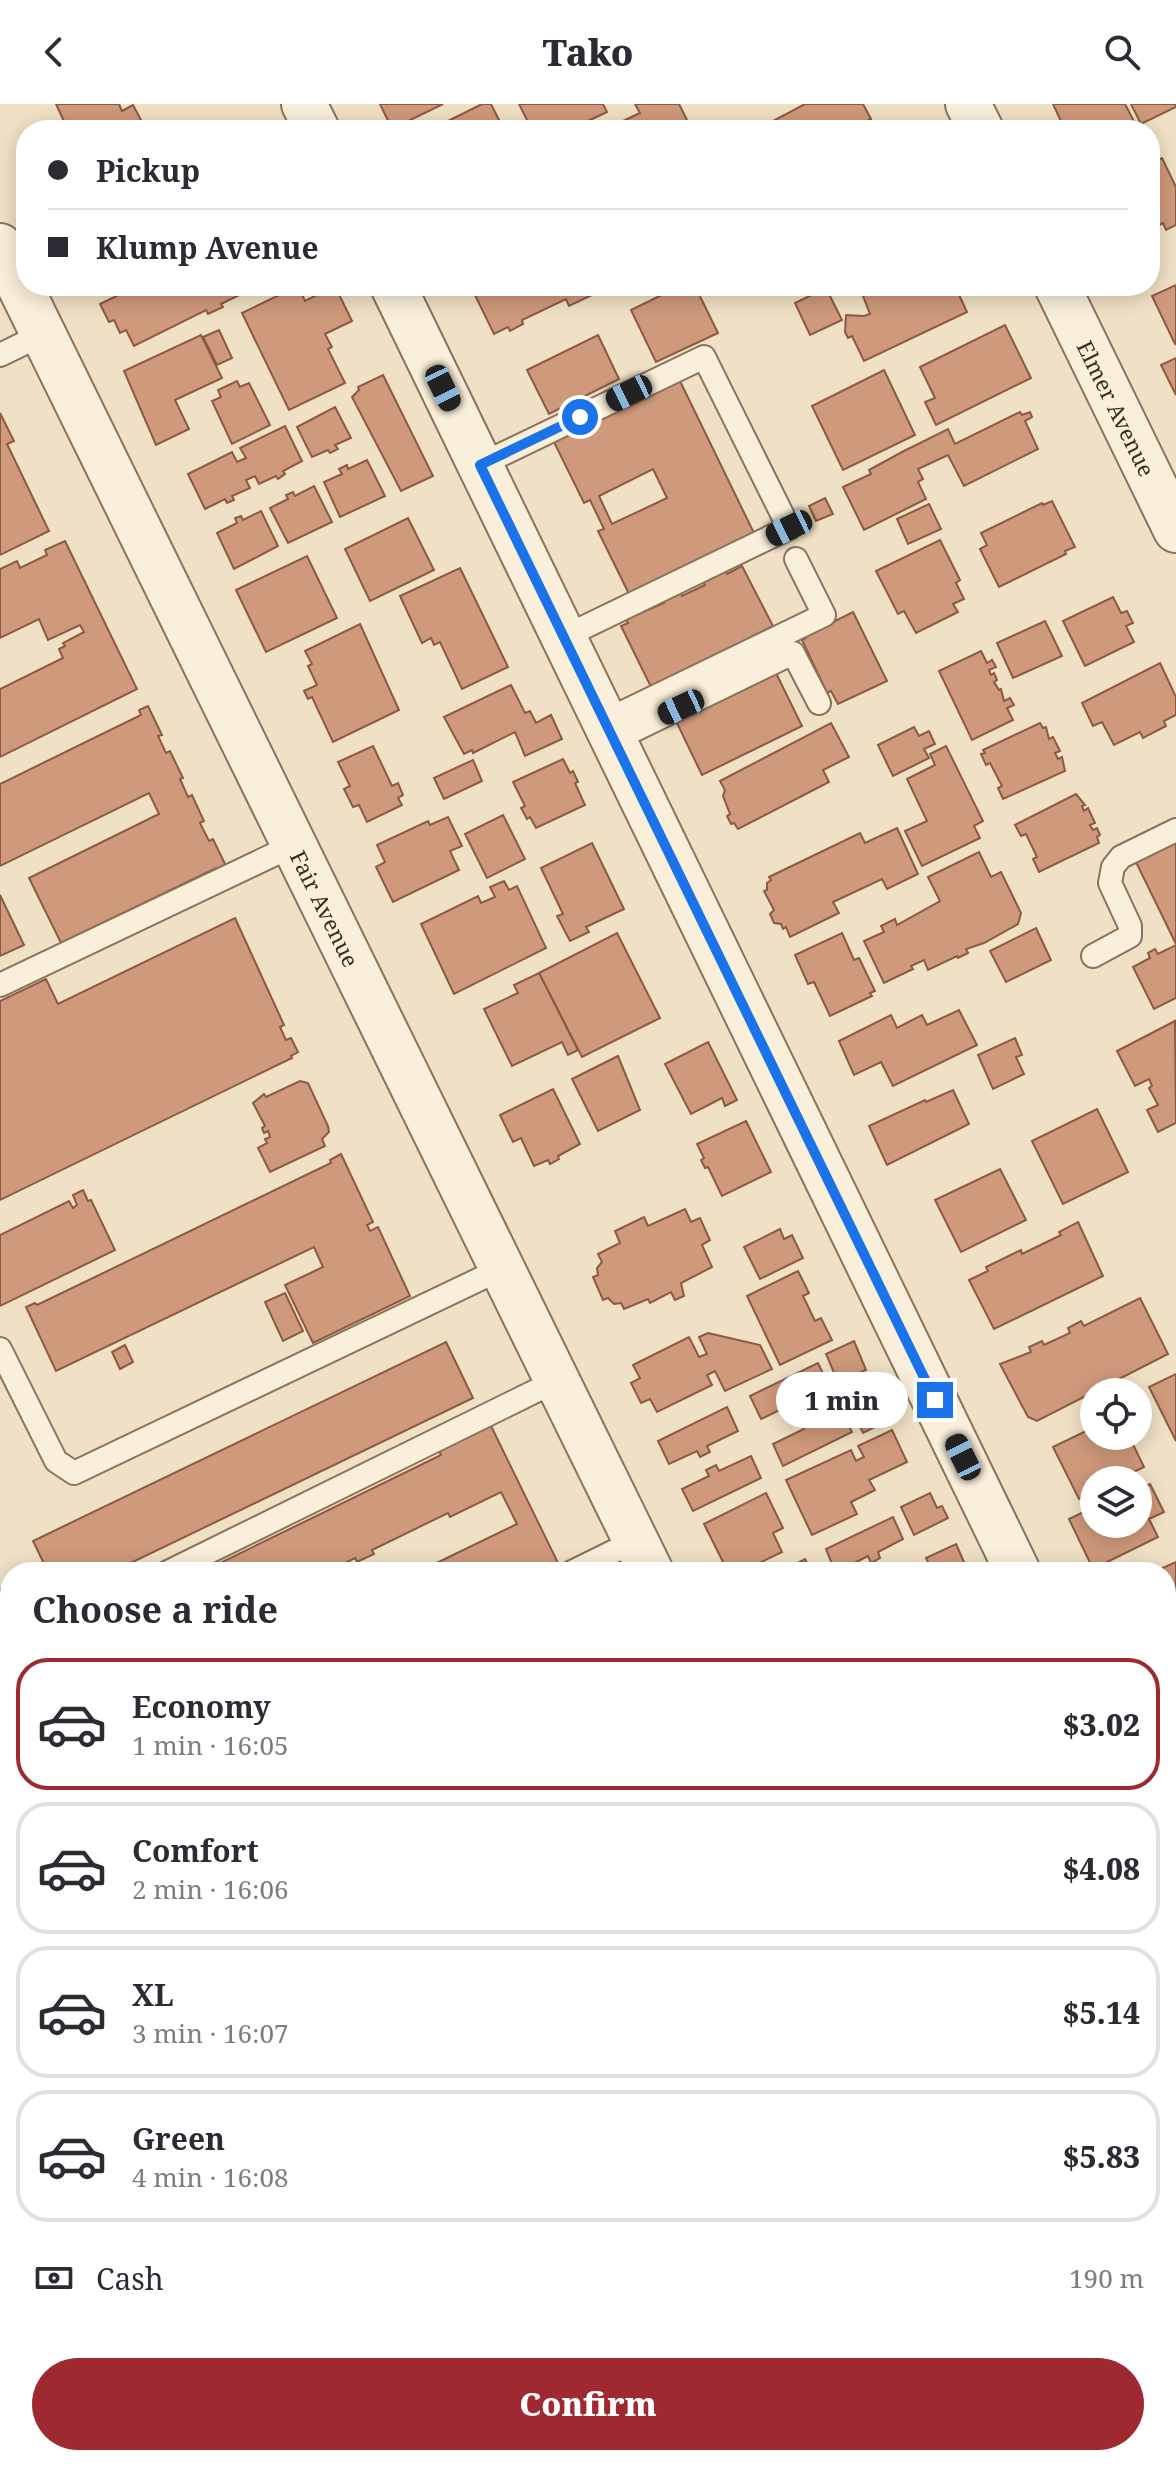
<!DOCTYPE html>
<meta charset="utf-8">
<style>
body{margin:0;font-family:"Noto Serif",serif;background:#f2f2f3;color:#2b2b33;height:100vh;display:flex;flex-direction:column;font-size:30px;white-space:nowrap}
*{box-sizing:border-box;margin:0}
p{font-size:26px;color:#7c7c81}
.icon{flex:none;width:44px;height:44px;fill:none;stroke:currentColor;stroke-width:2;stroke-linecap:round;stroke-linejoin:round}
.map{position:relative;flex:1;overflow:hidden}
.side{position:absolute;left:0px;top:1458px;width:1176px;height:904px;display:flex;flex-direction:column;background:#fff;border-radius:32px 32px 0 0;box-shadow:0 4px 20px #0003}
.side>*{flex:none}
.guide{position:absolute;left:16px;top:16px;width:1144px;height:176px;border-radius:32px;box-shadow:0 4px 20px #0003;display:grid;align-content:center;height:176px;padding:0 32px;background:#fff}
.controls{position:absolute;left:1080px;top:1274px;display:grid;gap:16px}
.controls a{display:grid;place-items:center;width:72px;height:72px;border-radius:50%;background:#fff;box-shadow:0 4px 20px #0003;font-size:40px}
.end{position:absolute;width:36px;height:36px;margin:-18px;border:10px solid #1a73e8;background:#fff;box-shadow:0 0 0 4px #fff}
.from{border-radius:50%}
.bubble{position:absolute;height:56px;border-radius:28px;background:#fff;box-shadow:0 4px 20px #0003;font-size:26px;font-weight:800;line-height:56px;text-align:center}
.car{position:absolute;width:24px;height:48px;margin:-24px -12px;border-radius:10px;box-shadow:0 0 6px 2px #0007;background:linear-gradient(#222 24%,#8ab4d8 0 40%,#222 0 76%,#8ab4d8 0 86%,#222 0)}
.guide b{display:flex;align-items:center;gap:28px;height:76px;font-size:30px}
.guide b+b{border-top:2px solid #e1e1e2}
.guide i{width:20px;height:20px;background:#2b2b33}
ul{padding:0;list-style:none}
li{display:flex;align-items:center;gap:24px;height:132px;margin:0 16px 12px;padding:0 16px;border:4px solid #e1e1e2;border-radius:32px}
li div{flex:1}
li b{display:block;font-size:30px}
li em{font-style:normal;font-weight:800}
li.current{border-color:#9e2930}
li>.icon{width:72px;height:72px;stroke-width:1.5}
h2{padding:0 32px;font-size:36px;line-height:96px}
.pay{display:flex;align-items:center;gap:20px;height:88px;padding:0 32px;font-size:30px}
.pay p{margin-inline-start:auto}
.button{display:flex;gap:16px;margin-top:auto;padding:16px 32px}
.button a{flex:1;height:92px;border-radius:48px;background:#9e2930;color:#fff;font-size:32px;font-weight:800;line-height:92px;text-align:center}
header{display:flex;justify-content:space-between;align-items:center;height:104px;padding:0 32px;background:#fff;font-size:36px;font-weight:800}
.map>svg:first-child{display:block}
.building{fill:#cf997b;stroke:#8c5a40;stroke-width:2;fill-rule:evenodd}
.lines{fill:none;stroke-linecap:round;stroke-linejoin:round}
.lane-casing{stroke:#8c725b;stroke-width:26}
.street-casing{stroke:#8c725b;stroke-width:48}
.lane{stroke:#faefda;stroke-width:22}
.street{stroke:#faefda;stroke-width:44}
.route{stroke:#1a73e8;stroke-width:10}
.labels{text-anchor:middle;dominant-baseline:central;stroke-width:7;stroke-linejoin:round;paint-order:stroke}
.street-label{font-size:22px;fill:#3c2c1f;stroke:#f7ecd6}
</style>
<header><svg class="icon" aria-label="back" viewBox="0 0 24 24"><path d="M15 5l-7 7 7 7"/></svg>Tako<svg class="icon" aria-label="search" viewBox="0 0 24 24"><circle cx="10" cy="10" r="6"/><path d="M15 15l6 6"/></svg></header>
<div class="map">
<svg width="1176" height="2362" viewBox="0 0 1176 2362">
<rect width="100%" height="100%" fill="#f0e1c6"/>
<g class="building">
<path d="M56 0H119L122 7 133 1 141 16 121 26H68Z"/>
<path d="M380 0H443L392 25Z"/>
<path d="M482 0H491L504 26H430Z"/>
<path d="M519 0H603L607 8 569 26H532Z"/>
<path d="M635 0H679L692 26H604L640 9Z"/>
<path d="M805 0H863L871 15 860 20 863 26H756Z"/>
<path d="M1053 0H1125L1137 23 1131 26H1065Z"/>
<path d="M1131 0H1176V3L1141 20Z"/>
<path d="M1162 54 1176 83V121L1166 126 1163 119 1150 126V60Z"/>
<path d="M1176 181V239L1175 240 1152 192Z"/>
<path d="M137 182H152L154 187 164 182H258L221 200 223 203 208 210 206 206 134 242 126 226 120 229 114 216 109 218 100 200Z"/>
<path d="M298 182 305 197 335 182 352 217 325 230 332 243 328 245 345 279 289 306 242 209Z"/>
<path d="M611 182 569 202 566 195 522 216 523 220 510 227 508 223 494 230 471 183Z"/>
<path d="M680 182H695L718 229 656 258 631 206Z"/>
<path d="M723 182H747L728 191Z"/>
<path d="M955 182 967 208 864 257 852 232 848 234 845 228 846 211 864 212 870 210 859 182Z"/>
<path d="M826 184 842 216 810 231 795 199Z"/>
<path d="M1005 221 1031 274 936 321 925 298 935 294 920 263Z"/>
<path d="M219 226 232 254 217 261 203 233Z"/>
<path d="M201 231 222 274 175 296 189 325 156 341 124 267Z"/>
<path d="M598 231 619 275 549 310 527 266Z"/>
<path d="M1176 254V291L1161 261Z"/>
<path d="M884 266 915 331 843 366 812 302Z"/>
<path d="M383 271 433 372 401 387 352 293 359 286 358 283Z"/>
<path d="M679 275 754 429 629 490 598 427 604 425 590 396 584 399 553 336ZM653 365 667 394 612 420 599 392Z"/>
<path d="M237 277 240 283 249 279 270 321 232 340 212 297 221 293 218 286Z"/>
<path d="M335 303 351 334 335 341 338 345 330 349 328 346 312 353 297 323Z"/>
<path d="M1020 308 1022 311 1030 308 1032 313 1025 317 1038 345 964 382 948 351 918 365 923 375 918 378 926 395 864 426 843 383 871 370 869 366 902 348 948 325 955 340Z"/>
<path d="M0 309 14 337 7 340 49 427 0 451Z"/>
<path d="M285 322 302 357 283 367 285 370 278 375 276 372 259 380 255 372 246 376 250 384 232 392 234 396 227 399 225 395 205 405 188 370 232 348 237 358 246 354 240 344Z"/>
<path d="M367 356 385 392 340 413 324 378 342 370 339 365 347 361 348 365Z"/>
<path d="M314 382 332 418 288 439 270 404 288 395 286 391 293 388 295 392Z"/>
<path d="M825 394 833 410 816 417 809 402Z"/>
<path d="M1052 397 1075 443 1065 447 1066 450 999 483 980 445 987 441 981 429 1042 399 1043 401Z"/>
<path d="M929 400 941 425 908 440 897 415Z"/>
<path d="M261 407 278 442 234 465 217 429 237 419 235 414 241 412 243 416Z"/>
<path d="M408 414 434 466 370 497 345 445Z"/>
<path d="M940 436 960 476 956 479 964 495 953 500 958 508 916 529 904 507 898 510 876 467Z"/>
<path d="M65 437 137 585 0 653V585L63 554 59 545 65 542 63 539 84 528 80 521 48 536 39 515 0 534V465L17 457 20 464 47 451 45 446Z"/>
<path d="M307 452 337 514 266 548 236 486Z"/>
<path d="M742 462 773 522 651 583 621 522 628 519 626 515 664 499 661 495 679 486 682 492 705 481 702 476 725 465 727 470Z"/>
<path d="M460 464 508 563 462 585 440 538 434 541 431 534 422 539 400 492Z"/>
<path d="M1113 493 1121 509 1127 507 1133 519 1126 522 1134 538 1085 562 1063 517Z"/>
<path d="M853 508 887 577 838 600 831 587 827 589 802 536 806 534 805 532Z"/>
<path d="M1045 517 1062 552 1013 574 997 539Z"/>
<path d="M360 520 399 606 333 638 312 593 308 595 304 587 317 581 308 562 312 560 305 547Z"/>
<path d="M981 547 987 559 992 556 996 563 989 566 991 571 994 569 997 576 994 578 999 586 1001 585 1004 597 1010 594 1014 601 1007 604 1013 616 972 636 939 567Z"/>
<path d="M1160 559 1176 593V611L1164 617 1166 622 1143 634 1140 628 1114 641 1102 618 1093 622 1082 599Z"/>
<path d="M775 567 802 622 702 671 675 615Z"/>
<path d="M511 581 525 609 530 607 536 619 551 611 562 635 525 652 515 628 473 649 472 646 464 650 444 613Z"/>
<path d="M148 602 162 631 158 632 166 649 170 647 183 674 180 675 188 693 192 691 204 717 200 719 209 737 213 735 226 762 217 766 216 764 61 839 29 774 159 710 149 689 0 762V680L141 611 139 606Z"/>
<path d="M831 619 849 653 823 666 829 678 738 725 734 719 731 720 727 712 730 710 723 692 725 686 720 677Z"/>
<path d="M1040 619 1043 624 1046 623 1049 635 1053 633 1060 647 1055 649 1058 655 1062 653 1065 667 1003 695 998 684 1002 682 990 659 986 661 981 650 985 649 983 646Z"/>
<path d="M914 623 919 632 929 627 935 640 924 645 929 654 893 672 878 641Z"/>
<path d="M373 642 392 682 398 679 403 691 398 694 402 701 367 718 359 701 353 703 344 685 350 682 338 658Z"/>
<path d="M946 642 983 717 974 722 980 734 922 762 905 727 927 717 907 675 935 661 930 650Z"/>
<path d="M563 655 570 669 573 667 578 678 575 679 585 701 536 724 530 713 527 715 521 704 525 702 513 678Z"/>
<path d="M473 656 482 677 444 695 434 674Z"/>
<path d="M1076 690 1085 701 1082 702 1084 707 1088 704 1095 719 1090 721 1093 726 1097 724 1100 731 1097 733 1099 739 1039 768 1033 755 1037 753 1026 730 1021 732 1015 721Z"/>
<path d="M503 711 525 755 487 774 465 730Z"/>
<path d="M448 713 462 742 450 747 459 766 393 798 376 763 385 758 377 741 428 717 430 721Z"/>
<path d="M897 724 918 770 887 785 882 775 833 798 839 809 790 833 786 823 783 825 781 820 774 819 770 810 774 806 764 787 767 786V779L771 776 769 773 860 729 865 739Z"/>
<path d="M1176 733V840L1134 754Z"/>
<path d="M592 739 624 805 586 823 589 828 570 837 557 812 563 810 541 764Z"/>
<path d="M979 748 991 773 1001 768 1021 809 1018 820 984 839 966 845 968 849 958 854 957 852 928 866 924 856 911 862 913 865 884 879 864 837 884 828 881 822 895 815 897 821 940 797 928 773Z"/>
<path d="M504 777 509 786 517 782 546 844 454 890 421 820 478 792 481 799 495 793 490 783Z"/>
<path d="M0 791 24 841 0 852Z"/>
<path d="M235 814 284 921 280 923 286 936 291 934 298 948 291 952 292 954 0 1096V897L46 875 58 900Z"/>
<path d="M1036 824 1051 856 1006 878 990 847Z"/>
<path d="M617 829 660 914 582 953 539 869Z"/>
<path d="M842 829 854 856 859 854 875 887 870 889 872 892 830 912 814 878 808 880 795 851Z"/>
<path d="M1176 841V894L1154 905 1133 863 1150 854 1148 849 1155 845 1158 850Z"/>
<path d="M539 869 578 946 568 951 562 938 512 962 484 905 518 889 514 881Z"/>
<path d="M959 906 977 941 893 982 881 958 854 971 839 937 891 911 897 924 922 911 927 921Z"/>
<path d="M1175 917 1176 1019 1158 1028 1147 1006 1158 1001 1149 984 1152 982 1149 975 1135 982 1117 947Z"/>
<path d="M1015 934 1022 951 1016 953 1024 970 993 985 978 951Z"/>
<path d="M708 938 737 996 725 1002 722 994 691 1010 665 960Z"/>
<path d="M618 952 640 1006 598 1027 572 975Z"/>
<path d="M300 977 308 979 328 1022 329 1028 322 1035 325 1042 270 1068 258 1044 267 1039 265 1035 270 1033 268 1027 264 1029 262 1024 265 1022 253 999 264 990 266 993Z"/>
<path d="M553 985 580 1040 558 1052 559 1055 550 1060 548 1056 534 1062 521 1034 513 1038 500 1011Z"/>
<path d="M953 986 969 1020 887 1061 869 1022 925 996 926 998Z"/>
<path d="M1097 1005 1128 1068 1063 1100 1032 1037Z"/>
<path d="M746 1017 771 1068 722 1092 708 1063 705 1064 701 1056 704 1054 697 1040Z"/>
<path d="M341 1050 373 1118 367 1121 370 1127 378 1123 410 1192 313 1239 285 1181 323 1163 314 1143 56 1267 26 1203 35 1199 37 1201 331 1059 330 1056Z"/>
<path d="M1000 1065 1026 1116 961 1148 935 1096Z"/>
<path d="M83 1086 88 1097 91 1096 115 1146 0 1202V1131L69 1097 73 1104 77 1101 73 1091Z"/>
<path d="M685 1105 691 1118 700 1114 710 1136 702 1141 712 1163 681 1179 684 1192 675 1196 671 1188 650 1199 648 1195 624 1205 621 1199 614 1200 608 1194 603 1196 593 1173 598 1171 597 1164 602 1158 598 1150 620 1139 615 1127 644 1113 648 1122Z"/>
<path d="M1078 1118 1103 1172 994 1225 969 1176 988 1167 986 1163 1021 1146 1022 1150 1061 1131 1059 1128Z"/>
<path d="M780 1125 784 1135 792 1131 803 1154 760 1175 744 1143Z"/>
<path d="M798 1167 809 1189 803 1192 815 1217 821 1214 832 1236 780 1261 747 1192Z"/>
<path d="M285 1189 303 1227 283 1237 265 1198Z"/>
<path d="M1140 1194 1168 1250 1037 1317 1028 1313 1000 1260 1031 1248 1029 1243 1042 1237 1044 1241 1070 1229 1068 1224 1081 1217 1084 1222Z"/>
<path d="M708 1229 760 1241 772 1265 725 1287 715 1267 707 1271 712 1281 657 1308 650 1295 641 1299 631 1279 640 1274 633 1261 689 1233 699 1253 707 1250 699 1233Z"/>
<path d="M854 1237 866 1266 838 1278 826 1250Z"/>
<path d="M446 1238 473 1294 112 1468H48L33 1437Z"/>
<path d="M125 1241 133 1258 120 1265 112 1248Z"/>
<path d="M818 1259 829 1282 802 1295 805 1300 795 1305 792 1300 761 1315 750 1292Z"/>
<path d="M1176 1270V1337L1149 1283Z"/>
<path d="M878 1288 891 1315 863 1329 850 1301Z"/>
<path d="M727 1303 738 1327 707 1342 710 1348 700 1353 697 1347 669 1360 658 1337Z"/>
<path d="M841 1306 852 1328 783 1362 773 1340 804 1325 802 1319 812 1314 815 1319Z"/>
<path d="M491 1322 560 1463 550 1468H418L517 1420 501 1388 450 1413 448 1409 372 1446 374 1450 357 1458 355 1454 327 1468H212L210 1464 441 1351 439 1347Z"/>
<path d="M1094 1323V1332H1129L1144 1363 1117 1376H1094V1387L1079 1395 1053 1343Z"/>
<path d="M892 1326 907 1358 869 1376 875 1386 851 1398 857 1410 812 1431 786 1376 851 1346 856 1357 864 1353 858 1342Z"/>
<path d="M751 1352 761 1374 693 1407 682 1385 709 1372 706 1366 716 1361 719 1367Z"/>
<path d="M1150 1380 1164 1408 1149 1415 1158 1433 1093 1465 1069 1415 1094 1403V1420H1138V1385Z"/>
<path d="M766 1389 783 1424 773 1429 782 1448 741 1468H728L704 1420Z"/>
<path d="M930 1389 937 1404 942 1402 948 1414 914 1431 901 1403Z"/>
<path d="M893 1413 903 1435 878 1448 880 1454 871 1459 868 1452 837 1468H829L826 1462 832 1460 826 1445Z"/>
<path d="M956 1440 968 1467 933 1468 926 1454Z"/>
<path d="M805 1455 811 1468H780Z"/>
<path d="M1176 1458V1541L1166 1546V1468L1158 1466Z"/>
<path d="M915 1459 920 1468H895Z"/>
<path d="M0 1484 10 1505V1512L0 1516Z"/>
<path d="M10 1639V1665L0 1645Z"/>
<path d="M9 1752 10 1818 0 1823V1757Z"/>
<path d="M1166 1792 1176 1813V1853L1166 1858Z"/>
<path d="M1176 1963V2041L1166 2021V1968Z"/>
<path d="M1166 2161 1176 2180V2186L1166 2191Z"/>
<path d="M9 2300 10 2352H40L42 2357 33 2362H0V2305Z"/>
<path d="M444 2352H469L474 2362H425Z"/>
<path d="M603 2352H655L659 2362H608Z"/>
<path d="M684 2352H744L749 2362H689Z"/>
<path d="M772 2352H791V2353L787 2360 781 2361 777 2356 774 2357Z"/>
</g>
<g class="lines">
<defs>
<g id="lane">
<path d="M0 251 43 230"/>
<path d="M480 361 704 253 789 424 564 533"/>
<path d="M605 617 824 511 796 455"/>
<path d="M614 636 793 549 819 599"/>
<path d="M1093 852 1130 832V822L1110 779 1113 763 1121 753 1176 726"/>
<path d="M0 881 294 741"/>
<path d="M0 1245 56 1357 74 1369 503 1164"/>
<path d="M168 1468 558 1276"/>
<path d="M572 1468 635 1437"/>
<path d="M0 1733 10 1728"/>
</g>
<g id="street">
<path d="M304 0 317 26"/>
<path d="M968 0 981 26"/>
<path id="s1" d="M0 142 651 1468"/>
<path d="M393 182 1018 1468"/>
<path id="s2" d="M1057 182 1176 426"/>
<path d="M1166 1616 1176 1611"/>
<path d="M0 2101 10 2121"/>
<path d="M0 2187 10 2183"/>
<path d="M1166 2284 1176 2279"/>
<path d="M123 2352 128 2362"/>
<path d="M1116 2352 1121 2362"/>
<path d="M1007 2362 1027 2352"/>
</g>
</defs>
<use href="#lane" class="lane-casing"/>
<use href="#street" class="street-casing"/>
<use href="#lane" class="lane"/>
<use href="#street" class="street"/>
</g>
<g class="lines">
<path class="route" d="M580 313 480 361 935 1296"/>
</g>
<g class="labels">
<g class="street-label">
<text stroke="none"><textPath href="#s2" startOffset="136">Elmer Avenue</textPath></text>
<text stroke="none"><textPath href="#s1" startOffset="738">Fair Avenue</textPath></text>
</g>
</g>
</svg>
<div class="controls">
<a><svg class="icon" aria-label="locate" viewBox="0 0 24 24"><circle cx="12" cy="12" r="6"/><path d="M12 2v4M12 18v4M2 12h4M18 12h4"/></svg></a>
<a><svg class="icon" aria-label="layers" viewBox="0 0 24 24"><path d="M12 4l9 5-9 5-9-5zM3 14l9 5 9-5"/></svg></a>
</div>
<i class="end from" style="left:580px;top:313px"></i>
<i class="end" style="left:935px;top:1296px"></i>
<div class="bubble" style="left:776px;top:1268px;width:132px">1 min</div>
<i class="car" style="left:443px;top:284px;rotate:154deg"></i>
<i class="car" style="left:629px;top:289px;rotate:244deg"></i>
<i class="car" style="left:789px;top:424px;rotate:244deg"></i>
<i class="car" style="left:681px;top:603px;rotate:245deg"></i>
<i class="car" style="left:963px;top:1353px;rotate:334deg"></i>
<div class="guide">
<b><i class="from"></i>Pickup</b>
<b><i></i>Klump Avenue</b>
</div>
<section class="side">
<h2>Choose a ride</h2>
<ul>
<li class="current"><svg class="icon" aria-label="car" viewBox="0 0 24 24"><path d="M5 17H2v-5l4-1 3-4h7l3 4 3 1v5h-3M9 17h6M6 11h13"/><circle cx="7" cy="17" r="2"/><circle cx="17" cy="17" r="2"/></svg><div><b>Economy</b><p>1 min · 16:05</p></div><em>$3.02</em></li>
<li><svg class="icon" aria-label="car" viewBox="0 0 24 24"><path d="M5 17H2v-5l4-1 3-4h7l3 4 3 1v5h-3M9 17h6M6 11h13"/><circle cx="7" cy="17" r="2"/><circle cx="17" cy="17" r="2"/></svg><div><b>Comfort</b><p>2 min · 16:06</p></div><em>$4.08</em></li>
<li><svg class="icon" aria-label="car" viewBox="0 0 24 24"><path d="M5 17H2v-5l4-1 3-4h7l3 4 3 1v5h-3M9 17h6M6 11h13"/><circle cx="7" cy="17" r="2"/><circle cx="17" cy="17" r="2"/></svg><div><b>XL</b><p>3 min · 16:07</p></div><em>$5.14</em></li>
<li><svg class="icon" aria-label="car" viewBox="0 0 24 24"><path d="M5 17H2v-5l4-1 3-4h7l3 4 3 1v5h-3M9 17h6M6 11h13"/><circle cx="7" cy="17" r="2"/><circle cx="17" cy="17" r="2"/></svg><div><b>Green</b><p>4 min · 16:08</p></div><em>$5.83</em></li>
</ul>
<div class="pay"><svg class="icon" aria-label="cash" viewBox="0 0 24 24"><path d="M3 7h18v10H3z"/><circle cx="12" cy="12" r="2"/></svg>Cash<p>190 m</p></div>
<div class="button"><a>Confirm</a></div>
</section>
</div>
